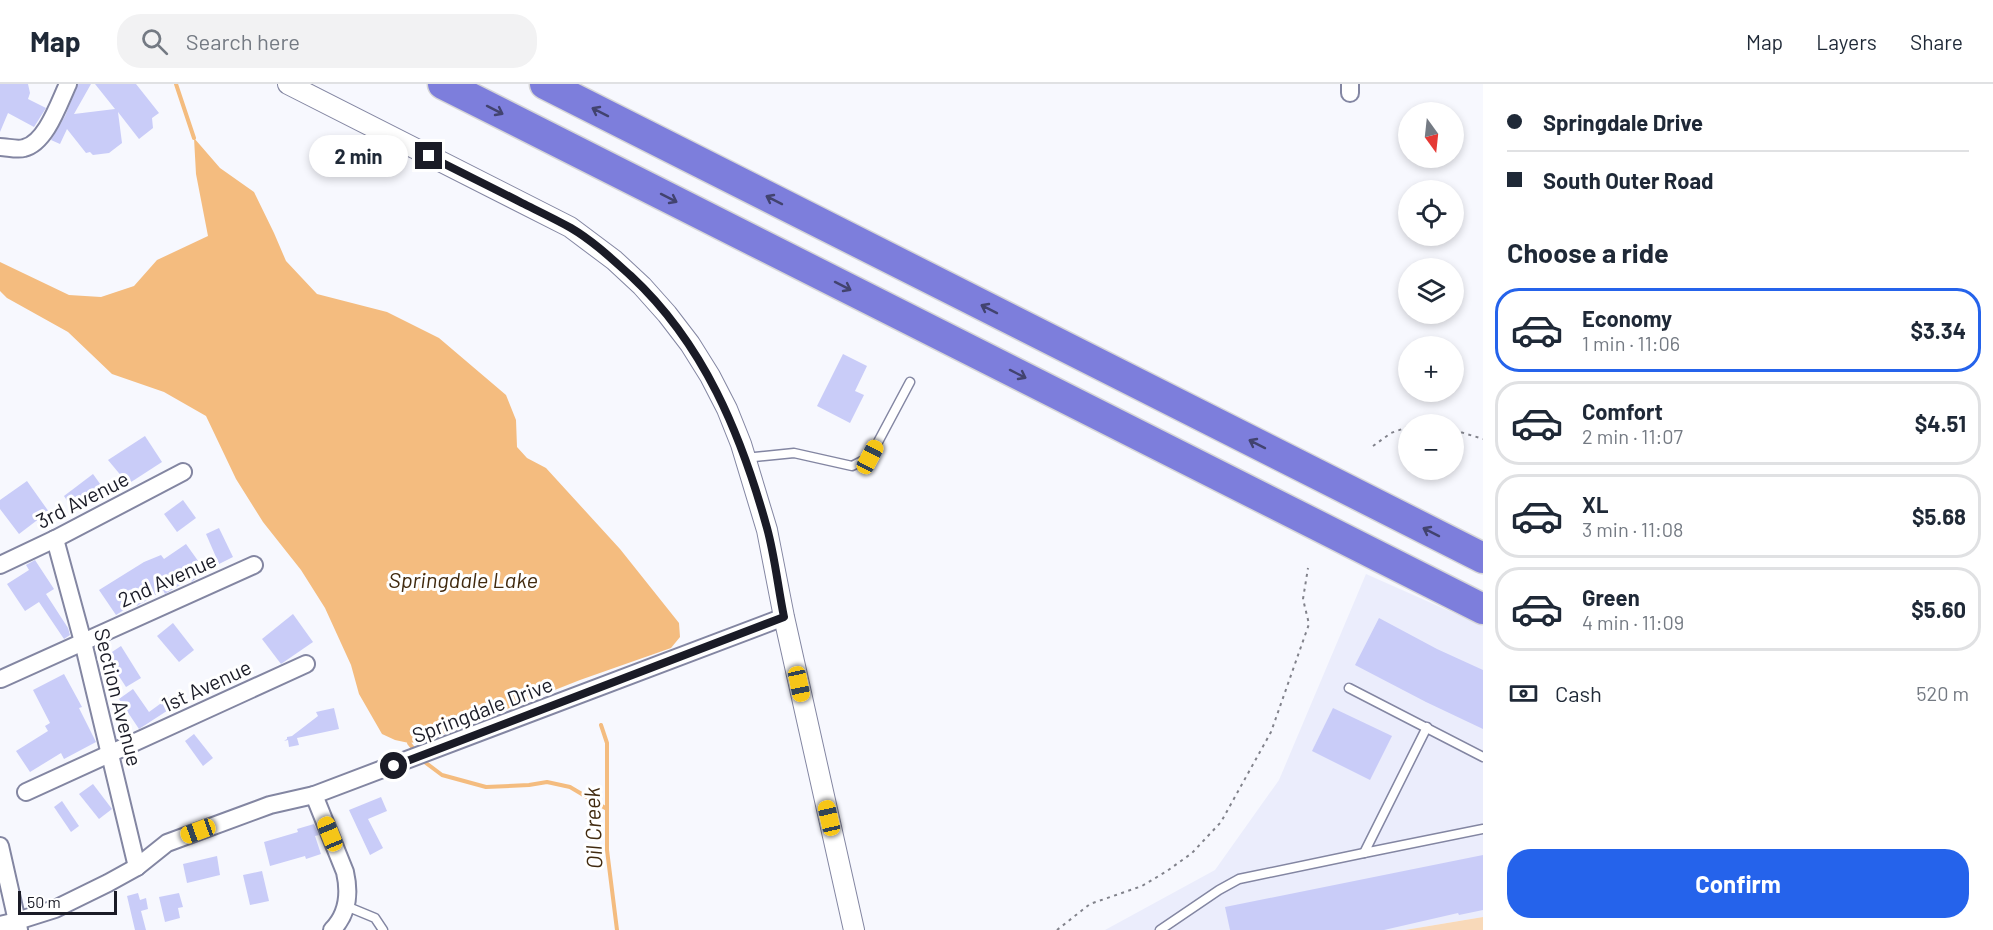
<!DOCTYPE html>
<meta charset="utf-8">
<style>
body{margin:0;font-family:Barlow,sans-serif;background:#f2f2f3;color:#1f2937;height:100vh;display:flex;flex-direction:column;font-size:22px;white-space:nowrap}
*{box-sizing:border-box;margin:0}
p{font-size:20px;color:#747a83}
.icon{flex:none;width:33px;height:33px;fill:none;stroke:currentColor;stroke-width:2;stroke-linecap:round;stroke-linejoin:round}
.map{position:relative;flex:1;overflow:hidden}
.panel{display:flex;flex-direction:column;background:#fff;width:510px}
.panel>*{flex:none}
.hud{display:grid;align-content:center;height:132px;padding:0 24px;background:#fff}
.needle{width:39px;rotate:165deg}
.fabs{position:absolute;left:1398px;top:18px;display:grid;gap:12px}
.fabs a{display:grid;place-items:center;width:66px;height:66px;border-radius:50%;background:#fff;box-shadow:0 3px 9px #0003;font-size:30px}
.scale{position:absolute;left:18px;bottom:15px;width:99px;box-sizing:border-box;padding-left:6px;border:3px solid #1a1b26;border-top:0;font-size:16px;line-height:21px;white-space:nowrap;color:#1a1b26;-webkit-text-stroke:4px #fff;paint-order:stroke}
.end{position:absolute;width:27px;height:27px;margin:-14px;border:8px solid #1a1b26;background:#fff;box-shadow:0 0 0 3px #fff}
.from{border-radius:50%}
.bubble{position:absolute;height:42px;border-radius:21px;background:#fff;box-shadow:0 3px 9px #0003;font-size:20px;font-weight:700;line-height:42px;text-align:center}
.car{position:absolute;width:18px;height:36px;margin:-18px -9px;border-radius:8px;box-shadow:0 0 4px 2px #0007;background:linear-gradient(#f5c518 24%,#345 0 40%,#f5c518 0 76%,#345 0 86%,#f5c518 0)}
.hud b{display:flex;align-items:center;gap:21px;height:57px;font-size:22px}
.hud b+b{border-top:2px solid #e0e1e3}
.hud i{width:15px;height:15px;background:#1f2937}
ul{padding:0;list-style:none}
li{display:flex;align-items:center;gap:18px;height:84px;margin:0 12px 9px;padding:0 12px;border:3px solid #e0e1e3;border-radius:24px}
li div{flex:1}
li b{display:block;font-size:22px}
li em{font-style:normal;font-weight:700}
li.on{border-color:#2563eb}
li>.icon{width:54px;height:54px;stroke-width:1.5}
h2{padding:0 24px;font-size:27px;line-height:72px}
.pay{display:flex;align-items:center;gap:15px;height:66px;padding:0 24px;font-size:22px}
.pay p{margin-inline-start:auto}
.primary-button{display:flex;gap:12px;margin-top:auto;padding:12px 24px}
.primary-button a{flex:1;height:69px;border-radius:24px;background:#2563eb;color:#fff;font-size:24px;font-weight:700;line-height:69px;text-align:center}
header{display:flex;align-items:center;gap:36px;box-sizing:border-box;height:84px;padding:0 30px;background:#fff;border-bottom:2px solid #e0e1e3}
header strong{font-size:28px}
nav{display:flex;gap:33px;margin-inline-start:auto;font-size:21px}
.search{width:420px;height:54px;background:#f2f2f3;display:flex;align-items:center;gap:15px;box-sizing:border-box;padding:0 21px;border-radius:24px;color:#747a83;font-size:22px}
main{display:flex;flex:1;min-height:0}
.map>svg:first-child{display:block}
.built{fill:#ebedfc}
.green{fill:#f8d9b9}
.water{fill:#f4bc7f}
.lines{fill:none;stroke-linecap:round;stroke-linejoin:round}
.stream{stroke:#f4bc7f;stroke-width:4}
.building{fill:#c9ccf8}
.service-casing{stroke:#8386a2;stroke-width:11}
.minor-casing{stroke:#8386a2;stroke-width:20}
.tertiary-casing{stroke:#8386a2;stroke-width:22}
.motorway-casing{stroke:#d6d6d8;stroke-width:33}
.path{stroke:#81828b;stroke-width:2;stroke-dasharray:3 4.5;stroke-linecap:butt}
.service{stroke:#fff;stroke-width:8}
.minor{stroke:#fff;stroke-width:16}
.tertiary{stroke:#fff;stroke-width:20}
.motorway{stroke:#7d7edc;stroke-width:30}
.oneway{stroke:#42436f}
.route{stroke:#1a1b26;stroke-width:8}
.labels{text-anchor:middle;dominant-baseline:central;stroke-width:6;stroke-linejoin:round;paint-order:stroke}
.street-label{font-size:21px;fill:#1a1b26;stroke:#fff}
.water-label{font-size:22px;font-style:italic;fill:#412a0f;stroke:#fff}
</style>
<header>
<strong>Map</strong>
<div class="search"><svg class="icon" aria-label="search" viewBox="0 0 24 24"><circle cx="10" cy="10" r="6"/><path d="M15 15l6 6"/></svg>Search here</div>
<nav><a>Map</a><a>Layers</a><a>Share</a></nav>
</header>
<main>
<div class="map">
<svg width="1483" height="846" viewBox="0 0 1483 846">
<rect width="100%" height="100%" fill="#f7f8fe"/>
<path class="built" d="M1366 490 1483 542V833L1405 846H1105L1215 786 1279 696Z"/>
<path class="green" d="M1483 833V846H1405Z"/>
<path class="water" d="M194 54 220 84 254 108 274 149 286 177 317 210 387 228 439 254 506 311 516 336 517 363 527 374 546 384 620 465 679 539 680 553 671 564 580 596 426 657 409 659 395 656 382 650 359 610 351 581 325 524 301 486 263 438 236 395 206 332 164 308 112 290 68 248 7 214 0 207V178L69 211 101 213 134 202 157 176 208 152 196 90Z"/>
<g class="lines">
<g class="stream">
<path d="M176 0 194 54"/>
<path d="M601 641 607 659V766L617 846"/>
<path d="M409 659 416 668"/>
<path d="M422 676 442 691 486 703 529 701 547 698 570 703 607 725"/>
</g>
</g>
<g class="building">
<path d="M0 0H28L30 9 28 15 46 24 34 43 8 29 0 48Z"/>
<path d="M78 0H91L74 30 115 25 95 0H136L159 29 152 34 153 44 139 55 118 28 122 59 109 69 93 71 90 68 86 69 67 45 60 60 51 56 65 32Z"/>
<path d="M843 270 867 282 855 307 864 311 850 339 817 322Z"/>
<path d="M145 352 162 378 128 400 108 376Z"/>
<path d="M93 390 103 404 73 426 64 412Z"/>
<path d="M27 397 54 435 45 442 40 434 19 450 0 425V416Z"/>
<path d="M183 416 196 434 177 448 164 430Z"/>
<path d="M219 444 233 473 219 480 206 450Z"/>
<path d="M186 460 206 488 194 496 192 498 190 495 165 510 163 506 137 522 135 519 116 531 99 506 144 478 161 471 164 475Z"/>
<path d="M35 476 54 505 46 510 68 544 70 551 64 555 39 518 25 527 7 500 29 486 26 481Z"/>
<path d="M293 530 313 558 281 580 262 555Z"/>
<path d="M1379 534 1437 565 1483 586V645L1426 618 1355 581Z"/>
<path d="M173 539 194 566 179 578 157 552Z"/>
<path d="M121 562 141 594 126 603 106 572Z"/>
<path d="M64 590 82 623 79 624 96 658 64 675 61 669 30 688 16 667 48 647 45 642 50 639 33 606Z"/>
<path d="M133 605 149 628 171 612 176 621 139 645 119 615Z"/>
<path d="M334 624 339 645 297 654 299 661 289 663 288 656 284 657 287 655V653L292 652 318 632 316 628Z"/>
<path d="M1333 624 1392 652 1370 696 1312 667Z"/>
<path d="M194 650 213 674 203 682 185 657Z"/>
<path d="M93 700 112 725 99 735 79 710Z"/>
<path d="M381 713 387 727 368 735 383 764 370 771 349 726Z"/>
<path d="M62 717 79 742 71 748 54 723Z"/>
<path d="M314 740 319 751 315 752 321 770 306 775 305 772 270 782 264 758 298 748 297 745Z"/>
<path d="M1483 771V826L1459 831 1458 829 1384 846H1230L1225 823Z"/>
<path d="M217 772 220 791 187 799 183 780Z"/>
<path d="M262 787 269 817 250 821 243 791Z"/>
<path d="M138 809 140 816 146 814 148 825 141 827 146 846H135L127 812Z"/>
<path d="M179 809 183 823 178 824 180 834 165 838 159 813Z"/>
</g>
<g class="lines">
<defs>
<g id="service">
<path d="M745 374 794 369 852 382 870 373 910 298"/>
<path d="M1349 604 1483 673"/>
<path d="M1427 643 1364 769 1483 745"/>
<path d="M346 822 375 834 383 846"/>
<path d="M1160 846 1219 806 1239 795 1364 769"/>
</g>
<g id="minor">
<path d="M1350 9V0"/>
<path d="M0 63C7 63 17 66 24 64 46 59 59 19 68 0"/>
<path d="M55 455 83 558 137 783"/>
<path d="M0 481 55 455 183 388"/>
<path d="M1 595 254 481"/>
<path d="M26 708 306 580"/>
<path d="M314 711 345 788C350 810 348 830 332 846"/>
<path d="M0 762 19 846"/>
<path d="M0 841 17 837 55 825 108 799 137 783 167 759 270 721 314 711 784 533"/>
</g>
<path id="tertiary" d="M288 0 570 143 614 176 642 202 667 230 690 260 710 292 727 325 741 360 767 446 784 533 854 846"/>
<g id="motorway">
<path d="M443 0 1483 525"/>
<path d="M545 0 1483 474"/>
</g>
</defs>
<use href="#service" class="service-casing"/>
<use href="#minor" class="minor-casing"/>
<use href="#tertiary" class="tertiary-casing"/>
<use href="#motorway" class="motorway-casing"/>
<g class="path">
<path d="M1419 340H1435"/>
<path d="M1454 346 1483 355"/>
<path d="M1373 362 1391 349 1408 343"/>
<path d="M1057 846 1090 820 1142 802 1167 787 1192 769 1221 738 1271 648 1309 540 1303 515 1308 484"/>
</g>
<use href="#service" class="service"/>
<use href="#minor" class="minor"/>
<use href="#tertiary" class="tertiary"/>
<use href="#motorway" class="motorway"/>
</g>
<defs><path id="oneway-shaft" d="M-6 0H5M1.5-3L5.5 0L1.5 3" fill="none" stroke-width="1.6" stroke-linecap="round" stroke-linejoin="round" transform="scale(1.5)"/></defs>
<g class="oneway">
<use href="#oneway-shaft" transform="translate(495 26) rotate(27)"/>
<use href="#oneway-shaft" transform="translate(600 28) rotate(-153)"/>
<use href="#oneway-shaft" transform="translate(669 114) rotate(27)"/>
<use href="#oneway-shaft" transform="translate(774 116) rotate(-153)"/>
<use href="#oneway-shaft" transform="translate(843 202) rotate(27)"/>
<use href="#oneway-shaft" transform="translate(989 225) rotate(-153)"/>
<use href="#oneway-shaft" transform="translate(1018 290) rotate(27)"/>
<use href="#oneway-shaft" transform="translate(1257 360) rotate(-153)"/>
<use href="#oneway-shaft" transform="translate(1431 448) rotate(-153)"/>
</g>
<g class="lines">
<path class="route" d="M394 682 784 533C778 504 775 473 767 444 741 350 704 260 631 192 612 175 593 157 571 144 555 135 538 127 522 119 491 103 460 88 429 72"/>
</g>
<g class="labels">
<g class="street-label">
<text transform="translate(82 415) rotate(-27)">3rd Avenue</text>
<text transform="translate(167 495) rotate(-24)">2nd Avenue</text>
<text transform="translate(206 601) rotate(-25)">1st Avenue</text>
<text transform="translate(119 613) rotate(76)">Section Avenue</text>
<text transform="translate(482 625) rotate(-21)">Springdale Drive</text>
</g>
<g class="water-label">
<text x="463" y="495">Springdale Lake</text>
<text transform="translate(592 744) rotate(-92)">Oil Creek</text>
</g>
</g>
</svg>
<div class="fabs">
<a><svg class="needle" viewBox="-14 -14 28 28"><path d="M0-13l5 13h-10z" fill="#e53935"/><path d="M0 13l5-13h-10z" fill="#747a83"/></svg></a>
<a><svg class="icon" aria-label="locate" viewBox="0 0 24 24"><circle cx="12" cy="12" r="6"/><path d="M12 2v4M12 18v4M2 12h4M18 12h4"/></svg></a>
<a><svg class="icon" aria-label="layers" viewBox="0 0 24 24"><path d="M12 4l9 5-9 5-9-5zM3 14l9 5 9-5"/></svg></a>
<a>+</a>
<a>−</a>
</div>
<div class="scale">50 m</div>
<i class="end from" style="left:394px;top:682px"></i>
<i class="end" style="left:429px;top:72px"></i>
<div class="bubble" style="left:309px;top:51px;width:99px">2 min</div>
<i class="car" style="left:870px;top:373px;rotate:28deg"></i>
<i class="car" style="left:799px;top:600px;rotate:168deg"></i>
<i class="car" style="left:829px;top:734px;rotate:347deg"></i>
<i class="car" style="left:198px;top:747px;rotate:250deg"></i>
<i class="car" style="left:330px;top:750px;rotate:338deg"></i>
</div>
<section class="panel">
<div class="hud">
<b><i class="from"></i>Springdale Drive</b>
<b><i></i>South Outer Road</b>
</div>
<h2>Choose a ride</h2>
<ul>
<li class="on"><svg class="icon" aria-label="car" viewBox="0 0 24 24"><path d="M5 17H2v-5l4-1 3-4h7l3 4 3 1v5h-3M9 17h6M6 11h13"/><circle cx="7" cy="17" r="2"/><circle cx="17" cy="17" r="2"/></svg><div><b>Economy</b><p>1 min · 11:06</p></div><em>$3.34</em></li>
<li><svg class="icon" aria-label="car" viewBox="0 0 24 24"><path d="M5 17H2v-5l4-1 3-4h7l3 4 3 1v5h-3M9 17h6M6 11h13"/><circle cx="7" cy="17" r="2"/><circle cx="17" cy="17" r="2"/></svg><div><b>Comfort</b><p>2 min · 11:07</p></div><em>$4.51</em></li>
<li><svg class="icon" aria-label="car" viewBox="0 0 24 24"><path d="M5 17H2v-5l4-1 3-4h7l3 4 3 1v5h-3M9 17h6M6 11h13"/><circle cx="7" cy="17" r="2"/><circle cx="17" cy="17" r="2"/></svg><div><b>XL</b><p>3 min · 11:08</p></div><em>$5.68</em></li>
<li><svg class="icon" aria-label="car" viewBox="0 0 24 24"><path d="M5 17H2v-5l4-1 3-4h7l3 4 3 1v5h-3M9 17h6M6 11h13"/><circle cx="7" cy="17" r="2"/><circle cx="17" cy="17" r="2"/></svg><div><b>Green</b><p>4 min · 11:09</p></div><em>$5.60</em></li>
</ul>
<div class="pay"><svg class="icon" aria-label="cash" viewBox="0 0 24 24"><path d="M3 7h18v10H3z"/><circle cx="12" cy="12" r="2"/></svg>Cash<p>520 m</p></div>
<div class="primary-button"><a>Confirm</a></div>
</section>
</main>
